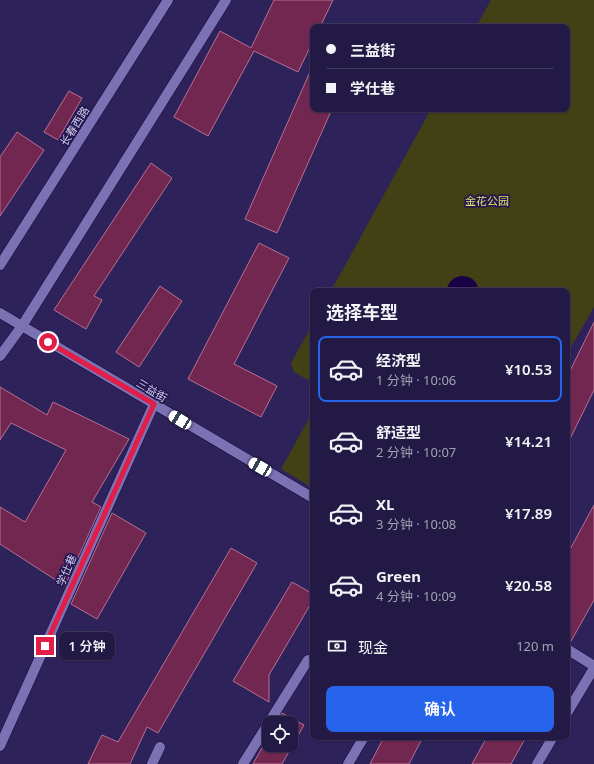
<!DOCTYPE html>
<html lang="zh">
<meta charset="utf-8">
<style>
body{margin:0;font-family:"Noto Sans","Noto Sans SC",sans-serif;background:#2e274f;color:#f1f3f6;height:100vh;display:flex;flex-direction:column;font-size:15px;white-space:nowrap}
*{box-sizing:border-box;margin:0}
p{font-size:13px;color:#a2a1b2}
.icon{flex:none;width:22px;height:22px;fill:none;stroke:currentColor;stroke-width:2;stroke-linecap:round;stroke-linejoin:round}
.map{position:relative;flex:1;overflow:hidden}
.drawer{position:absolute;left:310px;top:288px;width:260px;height:452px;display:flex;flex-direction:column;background:#221a44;border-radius:8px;box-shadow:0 1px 3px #0004,0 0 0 1px #3f385d}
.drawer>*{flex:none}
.banner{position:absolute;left:310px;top:24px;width:260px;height:88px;border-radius:8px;box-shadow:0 1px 3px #0004,0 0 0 1px #3f385d;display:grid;align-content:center;height:88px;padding:0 16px;background:#221a44}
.buttons{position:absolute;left:262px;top:716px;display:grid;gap:8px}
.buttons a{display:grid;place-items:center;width:36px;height:36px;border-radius:8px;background:#221a44;box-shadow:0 1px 3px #0004,0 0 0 1px #3f385d;font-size:20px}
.end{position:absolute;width:18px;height:18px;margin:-9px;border:5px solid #e11d48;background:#fff;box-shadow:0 0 0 2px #fff}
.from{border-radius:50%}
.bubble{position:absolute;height:28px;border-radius:8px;background:#221a44;box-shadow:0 1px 3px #0004,0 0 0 1px #3f385d;font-size:13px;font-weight:600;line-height:28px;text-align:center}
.car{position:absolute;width:12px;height:24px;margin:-12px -6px;border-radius:5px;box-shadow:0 0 3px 1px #0007;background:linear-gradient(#fff 24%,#345 0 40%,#fff 0 76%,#345 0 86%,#fff 0)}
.banner b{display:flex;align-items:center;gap:14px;height:38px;font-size:15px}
.banner b+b{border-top:1px solid #3f385d}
.banner i{width:10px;height:10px;background:#f1f3f6}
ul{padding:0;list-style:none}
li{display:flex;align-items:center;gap:12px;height:66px;margin:0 8px 6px;padding:0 8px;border:2px solid transparent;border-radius:8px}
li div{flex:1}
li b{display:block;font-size:15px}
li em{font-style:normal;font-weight:600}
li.current{border-color:#2563eb}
li>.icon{width:36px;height:36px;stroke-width:1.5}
h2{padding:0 16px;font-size:18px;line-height:48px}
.pay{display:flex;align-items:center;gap:10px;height:44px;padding:0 16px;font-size:15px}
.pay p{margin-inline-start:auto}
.primary-button{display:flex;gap:8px;margin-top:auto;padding:8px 16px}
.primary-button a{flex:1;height:46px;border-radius:8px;background:#2563eb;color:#fff;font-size:16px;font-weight:600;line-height:46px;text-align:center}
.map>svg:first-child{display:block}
.green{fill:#414115}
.water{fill:#1a0146}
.building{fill:#722751;stroke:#b57092}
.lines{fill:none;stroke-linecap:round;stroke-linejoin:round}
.minor-casing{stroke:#18063e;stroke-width:11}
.tertiary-casing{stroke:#18063e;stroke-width:11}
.secondary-casing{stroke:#18063e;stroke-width:11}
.minor{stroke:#7b72b3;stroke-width:10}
.tertiary{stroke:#7b72b3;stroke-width:10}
.secondary{stroke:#7b72b3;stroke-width:10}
.route{stroke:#e11d48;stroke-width:5}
.labels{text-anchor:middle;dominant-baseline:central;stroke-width:3.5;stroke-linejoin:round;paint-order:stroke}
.street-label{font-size:11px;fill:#d2cff2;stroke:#25174f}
.park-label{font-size:11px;fill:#e0e166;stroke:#25174f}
</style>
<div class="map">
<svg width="594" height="764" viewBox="0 0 594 764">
<rect width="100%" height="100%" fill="#2e225a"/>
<g class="green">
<path d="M491 0H594V307L567 354V291H331L431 109H567V27H476Z"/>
<path d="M313 323V383L294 372 291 363Z"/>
<path d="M313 411V488L281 469Z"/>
</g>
<path class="water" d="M460 276C471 276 477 280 479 291H446C448 283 452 278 460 276Z"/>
<g class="building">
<path d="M274 0H333L320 27H313V41L298 72 254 51 208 136 174 117 220 31 251 48Z"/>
<path d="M313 65V109H332L277 233 245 219Z"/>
<path d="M69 91 82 98 58 140 44 132Z"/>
<path d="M17 132 44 150 0 216V157Z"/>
<path d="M151 163 172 178 94 296 102 300 86 329 54 310Z"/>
<path d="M259 243 289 258 234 364 277 386 261 417 188 379Z"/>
<path d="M160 286 182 301 139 367 116 352Z"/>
<path d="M594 322V390L567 445V377Z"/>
<path d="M0 387 47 415 53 402 129 439 92 502 101 507 65 586 0 544V507L25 522 66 450 11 423 0 440Z"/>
<path d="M594 505V600L570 643H567V555Z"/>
<path d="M112 513 146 533 97 619 71 604Z"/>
<path d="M231 548 257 563 158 733 147 727 130 764H88L102 735 118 742Z"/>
<path d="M292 582 313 594V600L269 675V702L233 681Z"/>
<path d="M282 713 304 725 282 764H253L269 735V745H291V723H276Z"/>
<path d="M384 737H423L409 764H370Z"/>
<path d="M487 737H526L511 764H472Z"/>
</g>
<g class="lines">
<defs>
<g id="minor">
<path d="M0 746 154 404"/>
<path d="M152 764 160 747"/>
<path d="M243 764 308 660"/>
<path d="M348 764 364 737"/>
</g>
<g id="tertiary">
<path d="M0 313 313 498"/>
<path d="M567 649 594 666"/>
<path d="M567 713 594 668"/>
<path d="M537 764 553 737"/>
</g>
<g id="secondary">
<path d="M0 265 168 0"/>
<path d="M0 356 22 326 226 0"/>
</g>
</defs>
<use href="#minor" class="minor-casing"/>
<use href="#tertiary" class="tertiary-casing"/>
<use href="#secondary" class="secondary-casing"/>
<use href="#minor" class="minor"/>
<use href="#tertiary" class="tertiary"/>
<use href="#secondary" class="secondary"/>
</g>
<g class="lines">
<path class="route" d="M45 646 154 404 48 342"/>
</g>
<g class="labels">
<g class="street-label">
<text transform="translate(74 126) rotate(-58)">长春西路</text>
<text transform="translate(152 390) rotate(31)">三益街</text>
<text transform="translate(66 570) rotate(-66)">学仕巷</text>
</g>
<g class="park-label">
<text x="487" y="200">金花公园</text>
</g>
</g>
</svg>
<div class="buttons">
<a><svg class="icon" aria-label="locate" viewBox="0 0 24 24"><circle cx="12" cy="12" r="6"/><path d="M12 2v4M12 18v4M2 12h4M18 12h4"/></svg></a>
</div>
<i class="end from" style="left:48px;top:342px"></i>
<i class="end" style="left:45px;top:646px"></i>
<div class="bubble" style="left:59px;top:632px;width:56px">1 分钟</div>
<i class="car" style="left:180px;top:420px;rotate:301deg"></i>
<i class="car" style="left:260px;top:467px;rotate:300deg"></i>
<div class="banner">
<b><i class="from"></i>三益街</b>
<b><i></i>学仕巷</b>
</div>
<section class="drawer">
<h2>选择车型</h2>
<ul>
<li class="current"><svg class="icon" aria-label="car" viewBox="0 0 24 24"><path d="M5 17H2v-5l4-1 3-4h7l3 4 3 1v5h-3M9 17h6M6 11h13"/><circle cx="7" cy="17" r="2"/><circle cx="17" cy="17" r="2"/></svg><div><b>经济型</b><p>1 分钟 · 10:06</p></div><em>¥10.53</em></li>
<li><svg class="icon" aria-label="car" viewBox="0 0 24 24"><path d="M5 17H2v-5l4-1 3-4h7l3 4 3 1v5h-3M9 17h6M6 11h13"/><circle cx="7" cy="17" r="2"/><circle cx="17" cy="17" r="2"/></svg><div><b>舒适型</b><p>2 分钟 · 10:07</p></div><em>¥14.21</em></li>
<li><svg class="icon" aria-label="car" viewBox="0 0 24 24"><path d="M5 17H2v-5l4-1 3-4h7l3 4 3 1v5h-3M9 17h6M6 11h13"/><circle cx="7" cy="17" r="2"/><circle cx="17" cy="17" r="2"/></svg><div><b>XL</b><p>3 分钟 · 10:08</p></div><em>¥17.89</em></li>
<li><svg class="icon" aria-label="car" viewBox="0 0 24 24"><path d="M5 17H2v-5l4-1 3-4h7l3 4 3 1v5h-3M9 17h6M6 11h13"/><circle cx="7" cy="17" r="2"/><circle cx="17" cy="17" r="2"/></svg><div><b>Green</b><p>4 分钟 · 10:09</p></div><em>¥20.58</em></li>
</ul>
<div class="pay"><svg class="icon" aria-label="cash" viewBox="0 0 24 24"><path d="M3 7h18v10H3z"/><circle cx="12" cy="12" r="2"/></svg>现金<p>120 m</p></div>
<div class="primary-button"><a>确认</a></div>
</section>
</div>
